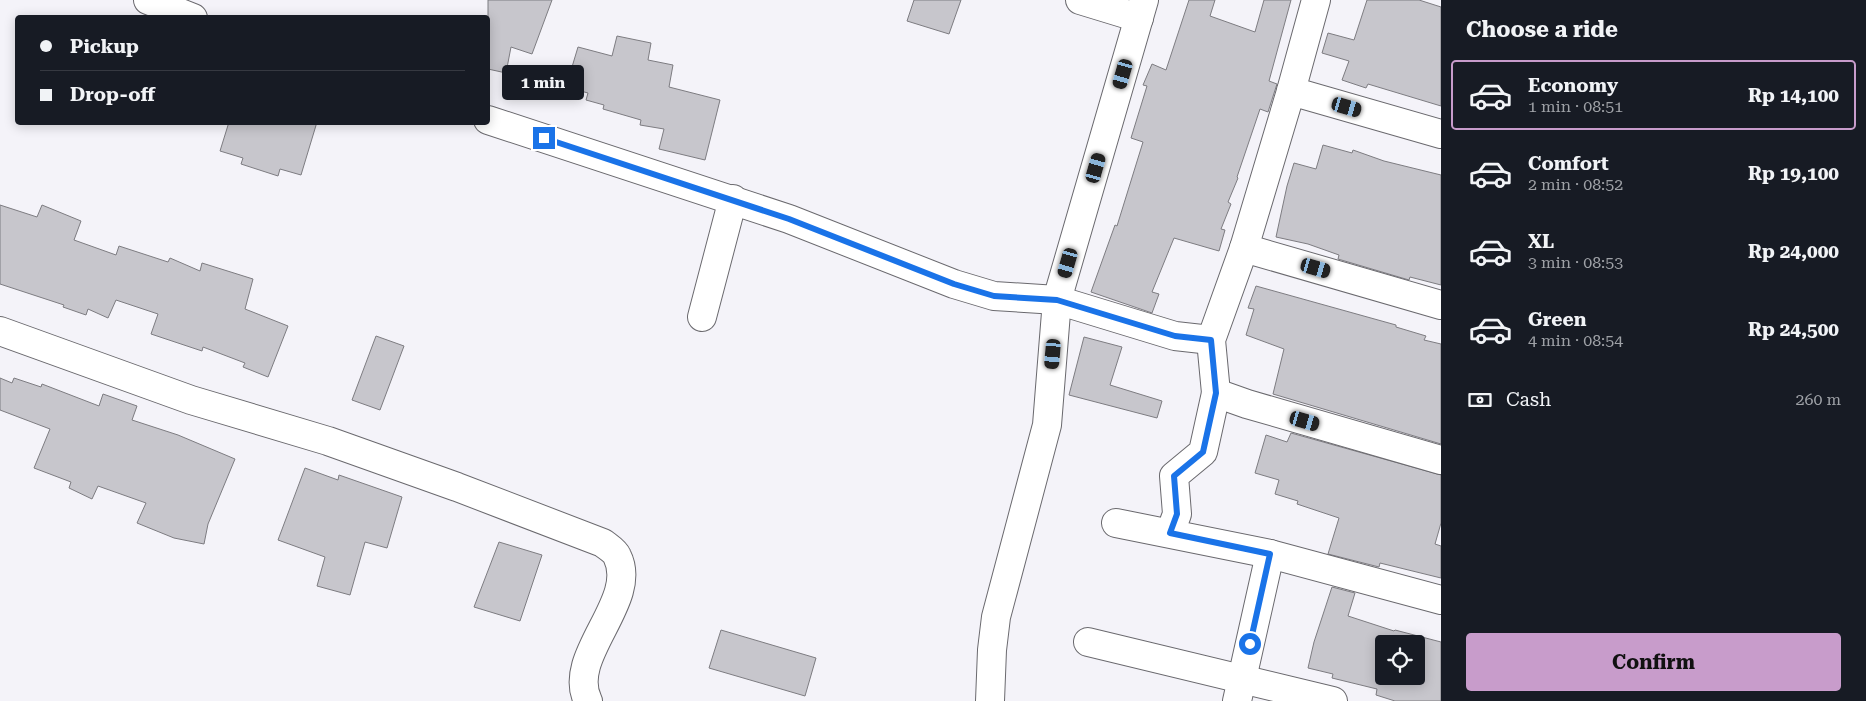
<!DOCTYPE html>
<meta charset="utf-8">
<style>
body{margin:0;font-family:"Roboto Serif",serif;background:#242831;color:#f1f3f6;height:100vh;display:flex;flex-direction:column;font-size:19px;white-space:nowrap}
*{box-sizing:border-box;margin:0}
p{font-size:16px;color:#9ea1a6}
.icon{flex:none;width:28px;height:28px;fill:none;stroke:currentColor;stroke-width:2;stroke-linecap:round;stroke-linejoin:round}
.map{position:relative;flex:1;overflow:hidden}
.side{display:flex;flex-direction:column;background:#171b24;width:425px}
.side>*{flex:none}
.hud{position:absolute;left:15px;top:15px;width:475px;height:110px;border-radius:5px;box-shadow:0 2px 12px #0003;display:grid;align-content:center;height:110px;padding:0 25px;background:#171b24}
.controls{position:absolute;left:1375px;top:635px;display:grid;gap:10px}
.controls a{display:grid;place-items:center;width:50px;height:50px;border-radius:5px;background:#171b24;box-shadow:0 2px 12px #0003;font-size:25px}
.end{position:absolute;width:22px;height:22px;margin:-11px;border:6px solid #1a73e8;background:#fff;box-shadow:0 0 0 2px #fff}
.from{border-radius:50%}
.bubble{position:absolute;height:35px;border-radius:5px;background:#171b24;box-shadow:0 2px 12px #0003;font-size:16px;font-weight:700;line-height:35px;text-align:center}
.car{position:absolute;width:15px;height:30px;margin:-15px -8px;border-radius:6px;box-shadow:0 0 4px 1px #0007;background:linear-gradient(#222 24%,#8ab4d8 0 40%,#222 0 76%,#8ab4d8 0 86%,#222 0)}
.hud b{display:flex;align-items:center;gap:18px;height:48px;font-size:19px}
.hud b+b{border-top:1px solid #363941}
.hud i{width:12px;height:12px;background:#f1f3f6}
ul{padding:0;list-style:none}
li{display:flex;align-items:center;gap:15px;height:70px;margin:0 10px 8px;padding:0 15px;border:2px solid transparent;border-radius:5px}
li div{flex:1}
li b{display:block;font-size:19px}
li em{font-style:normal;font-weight:700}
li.selected{border-color:#c89ccb}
li>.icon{width:45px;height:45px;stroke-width:1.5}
h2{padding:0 25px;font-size:22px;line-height:60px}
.pay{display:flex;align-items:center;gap:12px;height:55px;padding:0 25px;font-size:19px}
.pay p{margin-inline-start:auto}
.cta{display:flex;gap:10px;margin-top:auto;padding:10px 25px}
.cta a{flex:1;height:58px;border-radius:5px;background:#c89ccb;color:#111;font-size:20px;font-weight:700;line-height:58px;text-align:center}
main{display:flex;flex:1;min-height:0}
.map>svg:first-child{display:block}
.building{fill:#c7c6cc;stroke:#7d7c81;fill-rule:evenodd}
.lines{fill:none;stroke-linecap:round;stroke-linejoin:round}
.street-casing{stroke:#6a696e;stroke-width:30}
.street{stroke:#fff;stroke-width:28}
.route{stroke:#1a73e8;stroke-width:6}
</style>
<main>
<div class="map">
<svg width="1441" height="701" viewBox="0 0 1441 701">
<rect width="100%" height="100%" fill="#f4f3f9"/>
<g class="building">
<path d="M488 0H552L532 54 511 47 506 73 488 69Z"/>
<path d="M914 0H961L949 34 907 21Z"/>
<path d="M1189 0H1215L1210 16 1255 32 1264 0H1291L1269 81 1277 84 1276 87 1268 112 1260 109 1237 177 1238 178 1228 202 1231 204 1221 229 1225 230 1219 251 1174 238 1152 292 1159 294 1152 313 1091 292 1115 225 1117 226 1143 142 1131 138 1147 86 1143 85 1152 64 1166 70Z"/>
<path d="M1367 0H1419L1441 7V106L1368 84 1366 88 1342 80 1349 61 1322 53 1328 33 1354 40Z"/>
<path d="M617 36 651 43 648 60 673 65 669 87 720 100 705 160 659 149 664 129 640 125 641 120 603 109 604 105 586 100 588 93 566 87 578 47 612 56Z"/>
<path d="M229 122H317L301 175 280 169 278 176 241 164 243 158 220 151Z"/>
<path d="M1323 145 1352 153 1353 150 1384 161 1441 175V285L1410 277 1409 280 1338 259 1339 255 1308 244 1276 237 1287 186 1294 163 1316 169Z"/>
<path d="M0 205 37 217 42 205 81 221 74 240 116 255 119 246 168 262 170 258 200 271 202 263 253 279 245 309 288 326 268 377 243 367 245 363 203 347 202 351 151 334 158 314 116 300 108 318 88 309 86 315 63 307 64 305 0 284Z"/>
<path d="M1256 286 1396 325V327L1426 336 1424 340 1441 344V444L1273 394 1284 349 1246 335 1254 309 1248 308Z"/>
<path d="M376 336 404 346 380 410 352 400Z"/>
<path d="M1084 337 1122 347 1110 385 1162 401 1157 418 1069 395Z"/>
<path d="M0 378 12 383 14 378 41 387 42 384 99 406 103 394 137 406 132 420 178 435 235 459 208 524 204 544 174 538 137 523 146 503 98 486 92 499 69 488 71 482 34 468 50 429 0 410Z"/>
<path d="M1291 433 1441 475V523L1435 544 1441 546V578L1380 563 1379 567 1328 554 1339 518 1297 504 1298 501 1275 494 1279 480 1255 473 1266 435 1287 442Z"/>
<path d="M305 468 338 480 339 475 402 497 387 548 365 542 350 595 317 586 325 557 278 540Z"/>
<path d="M499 542 542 555 520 621 474 607Z"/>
<path d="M1332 587 1355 593 1348 616 1394 631 1395 630 1441 642V701H1395L1376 695 1377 689 1332 678 1333 674 1308 668 1314 642ZM1384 644H1416V676H1384Z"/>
<path d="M721 630 816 658 805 696 709 668Z"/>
</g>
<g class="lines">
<defs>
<g id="street">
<path d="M148 0 193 18"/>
<path d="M1080 0 1139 18"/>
<path d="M1316 0 1291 91 1244 248 1211 340 1216 393 1247 404 1441 460"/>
<path d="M1291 91 1441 134"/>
<path d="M488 120 789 219 954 284 994 296 1057 300 1175 336 1211 340"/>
<path d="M1244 248 1441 305"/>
<path d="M702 317 733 199"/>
<path d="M0 331 191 400 328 441 457 487 603 543C608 547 615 551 617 556 640 601 565 656 588 701"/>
<path d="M1116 523 1270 554 1441 600"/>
<path d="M1170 533 1177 514 1174 476 1203 452 1216 393"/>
<path d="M1088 642 1333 701"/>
<path d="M990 701 992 650 996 617 1047 425 1057 300 1144 0"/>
<path d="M1237 701 1270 554"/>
</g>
</defs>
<use href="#street" class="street-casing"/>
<use href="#street" class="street"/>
</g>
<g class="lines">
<path class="route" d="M544 138 789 219 954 284 994 296 1057 300 1175 336 1211 340 1216 393 1203 452 1174 476 1177 514 1170 533 1270 554 1250 644"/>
</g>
</svg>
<div class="controls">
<a><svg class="icon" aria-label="locate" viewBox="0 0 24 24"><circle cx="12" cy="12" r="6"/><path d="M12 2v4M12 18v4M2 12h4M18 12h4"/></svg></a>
</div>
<i class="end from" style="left:1250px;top:644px"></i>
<i class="end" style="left:544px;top:138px"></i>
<div class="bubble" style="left:502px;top:65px;width:82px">1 min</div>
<i class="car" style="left:1123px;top:74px;rotate:196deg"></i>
<i class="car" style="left:1347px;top:107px;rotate:106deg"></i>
<i class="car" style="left:1096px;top:168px;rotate:16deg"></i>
<i class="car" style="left:1068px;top:263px;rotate:196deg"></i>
<i class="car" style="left:1316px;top:268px;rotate:106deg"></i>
<i class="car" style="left:1053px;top:354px;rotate:185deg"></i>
<i class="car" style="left:1305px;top:421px;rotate:106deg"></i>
<div class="hud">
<b><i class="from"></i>Pickup</b>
<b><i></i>Drop-off</b>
</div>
</div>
<section class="side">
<h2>Choose a ride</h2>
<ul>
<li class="selected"><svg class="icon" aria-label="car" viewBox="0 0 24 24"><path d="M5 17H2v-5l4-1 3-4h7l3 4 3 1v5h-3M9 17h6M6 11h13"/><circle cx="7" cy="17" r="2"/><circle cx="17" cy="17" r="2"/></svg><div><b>Economy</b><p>1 min · 08:51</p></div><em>Rp 14,100</em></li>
<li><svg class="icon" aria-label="car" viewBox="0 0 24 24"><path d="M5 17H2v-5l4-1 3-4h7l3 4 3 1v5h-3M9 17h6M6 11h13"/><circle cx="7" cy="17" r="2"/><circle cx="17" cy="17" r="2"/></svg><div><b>Comfort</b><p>2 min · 08:52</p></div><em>Rp 19,100</em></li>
<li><svg class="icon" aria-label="car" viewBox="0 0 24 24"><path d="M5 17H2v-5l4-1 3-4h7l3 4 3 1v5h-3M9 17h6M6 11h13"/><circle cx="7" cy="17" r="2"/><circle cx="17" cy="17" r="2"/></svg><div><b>XL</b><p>3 min · 08:53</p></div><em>Rp 24,000</em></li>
<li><svg class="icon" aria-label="car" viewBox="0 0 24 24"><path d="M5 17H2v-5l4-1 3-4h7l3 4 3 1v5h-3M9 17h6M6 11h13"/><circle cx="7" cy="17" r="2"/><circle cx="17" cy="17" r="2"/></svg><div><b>Green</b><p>4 min · 08:54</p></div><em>Rp 24,500</em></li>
</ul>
<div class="pay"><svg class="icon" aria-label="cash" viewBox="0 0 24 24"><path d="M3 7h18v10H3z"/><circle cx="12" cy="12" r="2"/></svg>Cash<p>260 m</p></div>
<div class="cta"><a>Confirm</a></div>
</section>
</main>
